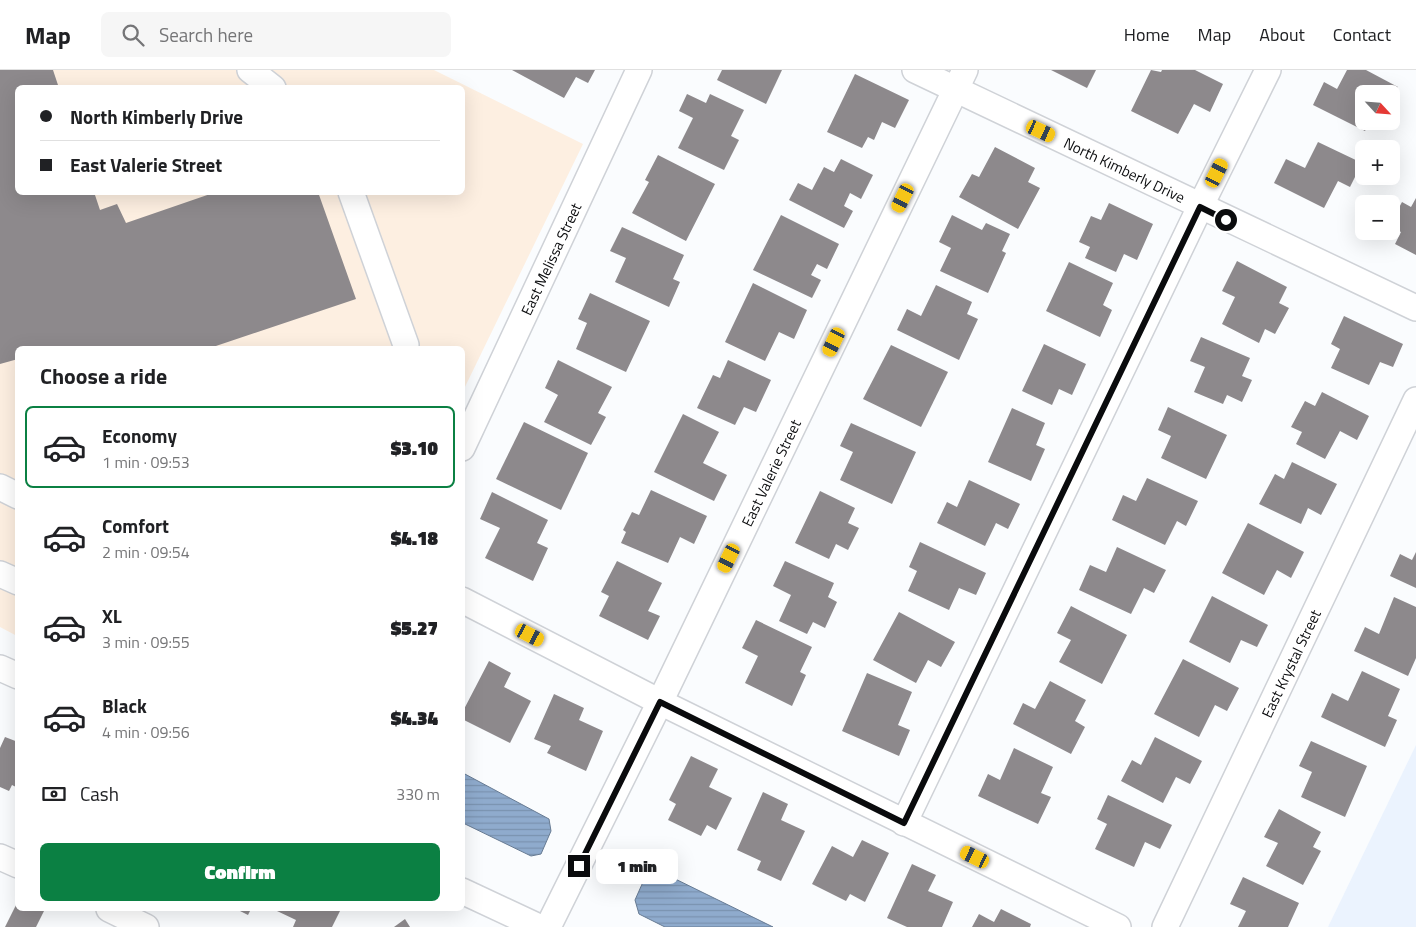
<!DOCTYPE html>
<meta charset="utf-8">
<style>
body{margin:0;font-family:"Titillium Web",sans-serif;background:#f6f6f6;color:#202124;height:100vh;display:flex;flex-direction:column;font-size:19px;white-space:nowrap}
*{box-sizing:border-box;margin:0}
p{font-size:16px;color:#757577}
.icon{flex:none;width:28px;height:28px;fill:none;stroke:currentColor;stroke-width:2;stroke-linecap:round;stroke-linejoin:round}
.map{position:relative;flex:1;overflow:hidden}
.panel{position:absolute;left:15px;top:276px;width:450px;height:565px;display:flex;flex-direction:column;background:#fff;border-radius:8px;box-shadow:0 5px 20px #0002}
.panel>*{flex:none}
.banner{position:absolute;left:15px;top:15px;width:450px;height:110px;border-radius:8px;box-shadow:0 5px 20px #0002;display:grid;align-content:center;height:110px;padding:0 25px;background:#fff}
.needle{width:32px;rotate:116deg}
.tools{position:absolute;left:1355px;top:15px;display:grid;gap:10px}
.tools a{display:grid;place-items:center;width:45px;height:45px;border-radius:8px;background:#fff;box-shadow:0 5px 20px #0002;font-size:25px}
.end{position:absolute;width:22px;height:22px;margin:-11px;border:6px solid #0a0b0d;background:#fff;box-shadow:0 0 0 2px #fff}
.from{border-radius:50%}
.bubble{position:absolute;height:35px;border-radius:8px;background:#fff;box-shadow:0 5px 20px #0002;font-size:16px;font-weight:800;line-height:35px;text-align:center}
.car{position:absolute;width:15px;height:30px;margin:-15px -8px;border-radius:6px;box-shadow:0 0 4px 1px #0007;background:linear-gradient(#f5c518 24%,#345 0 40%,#f5c518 0 76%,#345 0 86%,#f5c518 0)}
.banner b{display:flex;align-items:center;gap:18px;height:48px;font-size:19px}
.banner b+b{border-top:1px solid #e0e0e0}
.banner i{width:12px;height:12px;background:#202124}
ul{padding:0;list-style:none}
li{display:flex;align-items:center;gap:15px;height:82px;margin:0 10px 8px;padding:0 15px;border:2px solid transparent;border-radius:8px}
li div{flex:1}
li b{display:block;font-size:19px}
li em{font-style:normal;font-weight:800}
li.selected{border-color:#0b8043}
li>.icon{width:45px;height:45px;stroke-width:1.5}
h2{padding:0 25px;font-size:22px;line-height:60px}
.pay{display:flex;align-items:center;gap:12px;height:55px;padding:0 25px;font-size:19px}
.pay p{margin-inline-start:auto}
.button{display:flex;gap:10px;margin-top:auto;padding:10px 25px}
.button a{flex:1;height:58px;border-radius:8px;background:#0b8043;color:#fff;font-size:20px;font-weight:800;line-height:58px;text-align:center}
header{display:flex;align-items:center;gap:30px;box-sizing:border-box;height:70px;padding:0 25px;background:#fff;border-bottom:1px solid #e0e0e0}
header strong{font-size:24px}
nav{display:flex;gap:28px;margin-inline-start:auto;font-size:18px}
.search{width:350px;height:45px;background:#f6f6f6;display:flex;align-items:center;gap:12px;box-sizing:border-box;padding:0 18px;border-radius:8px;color:#757577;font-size:19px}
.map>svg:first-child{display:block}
.built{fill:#ebf3fe}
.education{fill:#fdefe1;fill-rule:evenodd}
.water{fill:url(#water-rules);stroke:#677b93}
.building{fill:#8d898c}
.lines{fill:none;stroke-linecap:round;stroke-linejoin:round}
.minor-casing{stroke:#cfd2d7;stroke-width:28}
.minor{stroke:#fff;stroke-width:25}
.route{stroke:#0a0b0d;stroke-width:6}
.labels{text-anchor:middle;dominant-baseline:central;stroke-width:4.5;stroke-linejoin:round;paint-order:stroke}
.street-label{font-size:15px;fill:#0a0b0d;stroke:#fff}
</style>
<header>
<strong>Map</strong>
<div class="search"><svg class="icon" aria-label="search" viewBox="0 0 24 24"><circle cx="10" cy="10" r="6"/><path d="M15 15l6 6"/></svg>Search here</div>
<nav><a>Home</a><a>Map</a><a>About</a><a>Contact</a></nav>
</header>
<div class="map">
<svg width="1416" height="857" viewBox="0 0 1416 857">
<defs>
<pattern id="water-rules" width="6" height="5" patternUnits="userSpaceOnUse" patternTransform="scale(1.25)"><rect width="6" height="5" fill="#8fabcd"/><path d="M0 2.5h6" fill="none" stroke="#7a92af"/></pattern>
</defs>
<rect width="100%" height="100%" fill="#fafcfe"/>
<path class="built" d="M1416 675V857H1328Z"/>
<path class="education" d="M0 0H434L583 74 463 321 462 279H18L17 566 0 557ZM18 18H462V122H18Z"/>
<g class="water">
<path d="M463 703 549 749 551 761 541 784 531 786 463 753Z"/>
<path d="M659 801 773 857H665L639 844 635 830 647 803Z"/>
</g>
<g class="building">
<path d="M0 0H53L59 18H18V122H94L100 140 117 134 126 153 216 122H318L356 229 207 279H18V289L0 294Z"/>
<path d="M512 0H595L588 13 576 7 564 28Z"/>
<path d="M722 0H782L766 34 717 10Z"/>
<path d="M1051 0H1096L1087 18Z"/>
<path d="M1151 0 1161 2 1162 0H1195L1223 14 1210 42 1194 34 1178 64 1131 41Z"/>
<path d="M1347 0H1366L1398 17 1391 31V24H1364V51H1370L1365 61 1313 35 1324 12 1337 19Z"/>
<path d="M855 4 909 30 895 58 882 52 874 70 868 67 862 78 827 62Z"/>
<path d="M687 24 706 33 710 24 744 40 731 66 739 70 724 100 678 78 693 48 679 41Z"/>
<path d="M1318 72 1362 93 1350 117 1338 111 1324 138 1274 113 1286 89 1305 98Z"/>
<path d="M995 77 1035 98 1028 112 1040 118 1018 159 959 127 972 104 979 107Z"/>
<path d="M658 85 715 114 686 171 632 143 649 112 645 110Z"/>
<path d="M841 89 873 105 861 129 850 123 844 136 853 141 844 158 789 130 798 113 812 120 824 97 834 102Z"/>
<path d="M1416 128V185L1395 174 1401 162 1391 157V153L1402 132 1411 137Z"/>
<path d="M1109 133 1153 154 1137 190 1124 184 1116 202 1085 188 1090 177 1079 172 1091 146 1101 150Z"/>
<path d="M781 145 839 174 827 199 817 194 811 205 821 210 812 228 753 200Z"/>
<path d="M952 145 982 160 986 153 1010 164 1002 181 1006 183 988 223 940 201 951 178 939 172Z"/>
<path d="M622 157 684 185 673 209 680 212 669 237 615 212 626 188 610 181Z"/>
<path d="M1237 191 1287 217 1279 233 1289 238 1275 264 1265 259 1259 273 1222 254 1235 227 1222 221Z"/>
<path d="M1069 192 1113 213 1103 235 1112 240 1100 267 1046 241Z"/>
<path d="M753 213 807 240 794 269 779 262 765 291 725 272Z"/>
<path d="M936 215 972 232 967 244 978 249 959 290 897 260 907 239 921 246Z"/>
<path d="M590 223 650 251 626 302 576 279 587 253 578 249Z"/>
<path d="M1344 246 1403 274 1393 297 1380 292 1369 315 1331 298 1340 279 1331 274Z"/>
<path d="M1201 267 1250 288 1242 306 1252 310 1242 332 1227 325 1223 334 1194 322 1205 297 1190 291Z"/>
<path d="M1044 274 1086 294 1072 325 1059 319 1052 335 1022 321Z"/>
<path d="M891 275 948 302 921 357 863 329Z"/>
<path d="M558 290 612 317 598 343 606 347 591 375 544 352 558 325 545 318Z"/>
<path d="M728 290 771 310 756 342 744 337 735 355 697 338 713 305 720 308Z"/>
<path d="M1322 322 1369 346 1357 370 1340 361 1325 389 1296 374 1302 362 1291 357 1305 331 1315 336Z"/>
<path d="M1168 337 1227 365 1206 409 1161 388 1171 366 1158 360Z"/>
<path d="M1012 338 1045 353 1036 375 1045 379 1031 411 988 392Z"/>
<path d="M683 344 719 362 703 393 727 405 714 431 654 402Z"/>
<path d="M524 352 588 383 561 440 496 409Z"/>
<path d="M851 353 916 382 892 434 840 410 853 382 840 376Z"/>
<path d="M1292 392 1337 414 1321 445 1308 438 1301 454 1259 434 1275 404 1284 409Z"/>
<path d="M1147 408 1198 431 1186 456 1177 451 1165 475 1112 450 1123 425 1136 431Z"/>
<path d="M969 410 1020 434 1008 459 996 453 985 476 937 453 947 432 957 437Z"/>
<path d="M651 420 707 446 694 474 680 467 668 493 621 473 626 462 623 460 632 442 639 445Z"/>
<path d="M820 421 855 438 848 453 859 458 848 480 836 474 829 489 795 473Z"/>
<path d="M492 422 548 450 537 473 548 478 533 511 485 488 500 458 480 449Z"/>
<path d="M1248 453 1304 482 1291 508 1277 500 1264 525 1222 503Z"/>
<path d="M920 472 986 503 976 525 959 518 949 540 908 521 917 501 909 497Z"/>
<path d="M1117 477 1166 500 1154 523 1144 518 1131 544 1079 520 1090 495 1106 502Z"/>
<path d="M1416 482V518L1390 506 1400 484 1412 490Z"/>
<path d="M617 491 662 513 648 541 660 546 648 570 599 546 609 526 601 522Z"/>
<path d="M785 491 834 513 828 527 837 532 825 558 813 552 807 564 779 551 791 525 773 516Z"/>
<path d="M1212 526 1268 555 1257 577 1241 570 1230 593 1189 572Z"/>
<path d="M1394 527 1416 537V588L1408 606 1354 581 1365 557 1379 564Z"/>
<path d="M1071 536 1127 565 1102 614 1059 592 1071 570 1057 563Z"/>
<path d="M899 542 955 572 941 597 928 590 916 613 873 590Z"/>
<path d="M756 550 812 577 800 602 806 605 792 636 745 613 758 586 742 578Z"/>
<path d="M1183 589 1239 618 1227 641 1215 635 1199 667 1154 644Z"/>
<path d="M489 591 511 603 504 617 531 631 510 673 462 649V643Z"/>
<path d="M1362 601 1400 619 1388 646 1397 650 1385 677 1321 647 1332 623 1348 631Z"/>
<path d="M867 603 912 622 898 655 910 660 899 686 842 661Z"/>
<path d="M1050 611 1086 630 1075 651 1085 657 1071 684 1013 654 1023 633 1035 639Z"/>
<path d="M554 624 584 638 579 650 603 661 586 701 547 683 551 676 534 669Z"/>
<path d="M5 667 18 672V718L12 715 9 721 0 717V678Z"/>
<path d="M1155 667 1202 691 1190 714 1176 707 1163 733 1121 711 1132 690 1141 695Z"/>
<path d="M1311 671 1367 696 1345 747 1301 727 1312 702 1299 696Z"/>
<path d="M1014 678 1053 697 1041 723 1051 727 1038 754 978 726 988 704 1000 710Z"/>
<path d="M691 686 718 699 709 717 732 728 716 760 707 755 701 766 668 750 676 734 669 730Z"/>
<path d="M763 722 788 734 781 750 805 761 781 811 757 800 761 791 737 780Z"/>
<path d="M1108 725 1172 755 1160 779 1145 772 1134 797 1095 779 1107 754 1097 749Z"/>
<path d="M1279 739 1321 762 1313 777 1321 781 1303 815 1266 796 1278 773 1264 767Z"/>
<path d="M862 770 889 783 865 832 850 824 846 831 812 814 832 776 853 787Z"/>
<path d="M912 794 936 805 928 821 953 832 942 857H907L887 848Z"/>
<path d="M1243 807 1299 833 1288 857H1238L1246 841 1230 834Z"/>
<path d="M18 831V839H45L36 857H5Z"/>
<path d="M236 839H251L248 845Z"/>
<path d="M279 839H341L332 857H293L296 850 277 841Z"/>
<path d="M1001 839 1031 854 1030 857H972L979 844 994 852Z"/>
<path d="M405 849 410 857H394Z"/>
</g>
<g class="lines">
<defs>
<g id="minor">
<path d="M250 0 273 18"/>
<path id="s1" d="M915 0 1416 238"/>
<path d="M351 122 406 275 405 279"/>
<path id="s2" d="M462 378 639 0"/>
<path d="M0 417 18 426"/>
<path d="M0 504 18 512"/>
<path d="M462 530 660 632 1118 857"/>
<path d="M0 598 18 606"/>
<path d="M904 753 1200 137 1268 0"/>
<path d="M0 787 18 795"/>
<path d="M462 821 539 857"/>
<path d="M109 839 146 857"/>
<path id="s3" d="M548 857 660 632 965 0"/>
<path id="s4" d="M1165 857 1416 330"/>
</g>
</defs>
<use href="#minor" class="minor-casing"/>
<use href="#minor" class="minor"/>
</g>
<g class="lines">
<path class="route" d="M579 796 660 632 904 753 1200 137 1226 150"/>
</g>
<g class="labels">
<g class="street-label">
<text stroke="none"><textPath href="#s1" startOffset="232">North Kimberly Drive</textPath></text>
<text stroke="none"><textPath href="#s2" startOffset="209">East Melissa Street</textPath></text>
<text stroke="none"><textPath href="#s3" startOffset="506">East Valerie Street</textPath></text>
<text stroke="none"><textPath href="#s4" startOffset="292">East Krystal Street</textPath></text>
</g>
</g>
</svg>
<div class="tools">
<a><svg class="needle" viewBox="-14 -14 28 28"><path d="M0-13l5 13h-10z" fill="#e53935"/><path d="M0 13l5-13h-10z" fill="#757577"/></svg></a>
<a>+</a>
<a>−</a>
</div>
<i class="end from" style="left:1226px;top:150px"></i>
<i class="end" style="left:579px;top:796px"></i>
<div class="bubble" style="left:596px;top:779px;width:82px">1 min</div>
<i class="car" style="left:1041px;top:61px;rotate:115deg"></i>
<i class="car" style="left:1217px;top:103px;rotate:27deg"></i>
<i class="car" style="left:903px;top:128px;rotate:206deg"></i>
<i class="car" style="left:834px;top:272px;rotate:206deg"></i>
<i class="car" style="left:729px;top:488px;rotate:206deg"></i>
<i class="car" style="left:530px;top:565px;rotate:117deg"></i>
<i class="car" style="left:975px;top:787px;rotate:296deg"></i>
<div class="banner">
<b><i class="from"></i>North Kimberly Drive</b>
<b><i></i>East Valerie Street</b>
</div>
<section class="panel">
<h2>Choose a ride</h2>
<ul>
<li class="selected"><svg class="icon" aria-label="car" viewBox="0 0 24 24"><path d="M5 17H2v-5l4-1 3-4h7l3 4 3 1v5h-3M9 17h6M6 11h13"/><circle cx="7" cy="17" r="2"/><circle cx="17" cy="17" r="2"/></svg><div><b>Economy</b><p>1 min · 09:53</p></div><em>$3.10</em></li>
<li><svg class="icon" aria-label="car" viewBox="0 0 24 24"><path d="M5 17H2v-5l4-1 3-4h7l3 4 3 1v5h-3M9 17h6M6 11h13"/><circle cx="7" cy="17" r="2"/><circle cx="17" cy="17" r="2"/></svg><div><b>Comfort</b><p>2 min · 09:54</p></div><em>$4.18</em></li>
<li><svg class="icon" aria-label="car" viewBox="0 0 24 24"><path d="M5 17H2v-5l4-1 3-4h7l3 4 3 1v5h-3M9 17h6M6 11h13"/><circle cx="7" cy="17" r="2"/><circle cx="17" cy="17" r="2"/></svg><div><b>XL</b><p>3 min · 09:55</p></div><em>$5.27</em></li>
<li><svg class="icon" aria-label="car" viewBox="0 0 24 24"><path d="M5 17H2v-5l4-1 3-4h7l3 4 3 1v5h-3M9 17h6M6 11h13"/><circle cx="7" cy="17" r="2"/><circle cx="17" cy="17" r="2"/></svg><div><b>Black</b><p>4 min · 09:56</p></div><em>$4.34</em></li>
</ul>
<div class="pay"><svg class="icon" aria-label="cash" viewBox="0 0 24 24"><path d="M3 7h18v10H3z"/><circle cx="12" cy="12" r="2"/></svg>Cash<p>330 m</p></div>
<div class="button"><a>Confirm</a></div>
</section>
</div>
